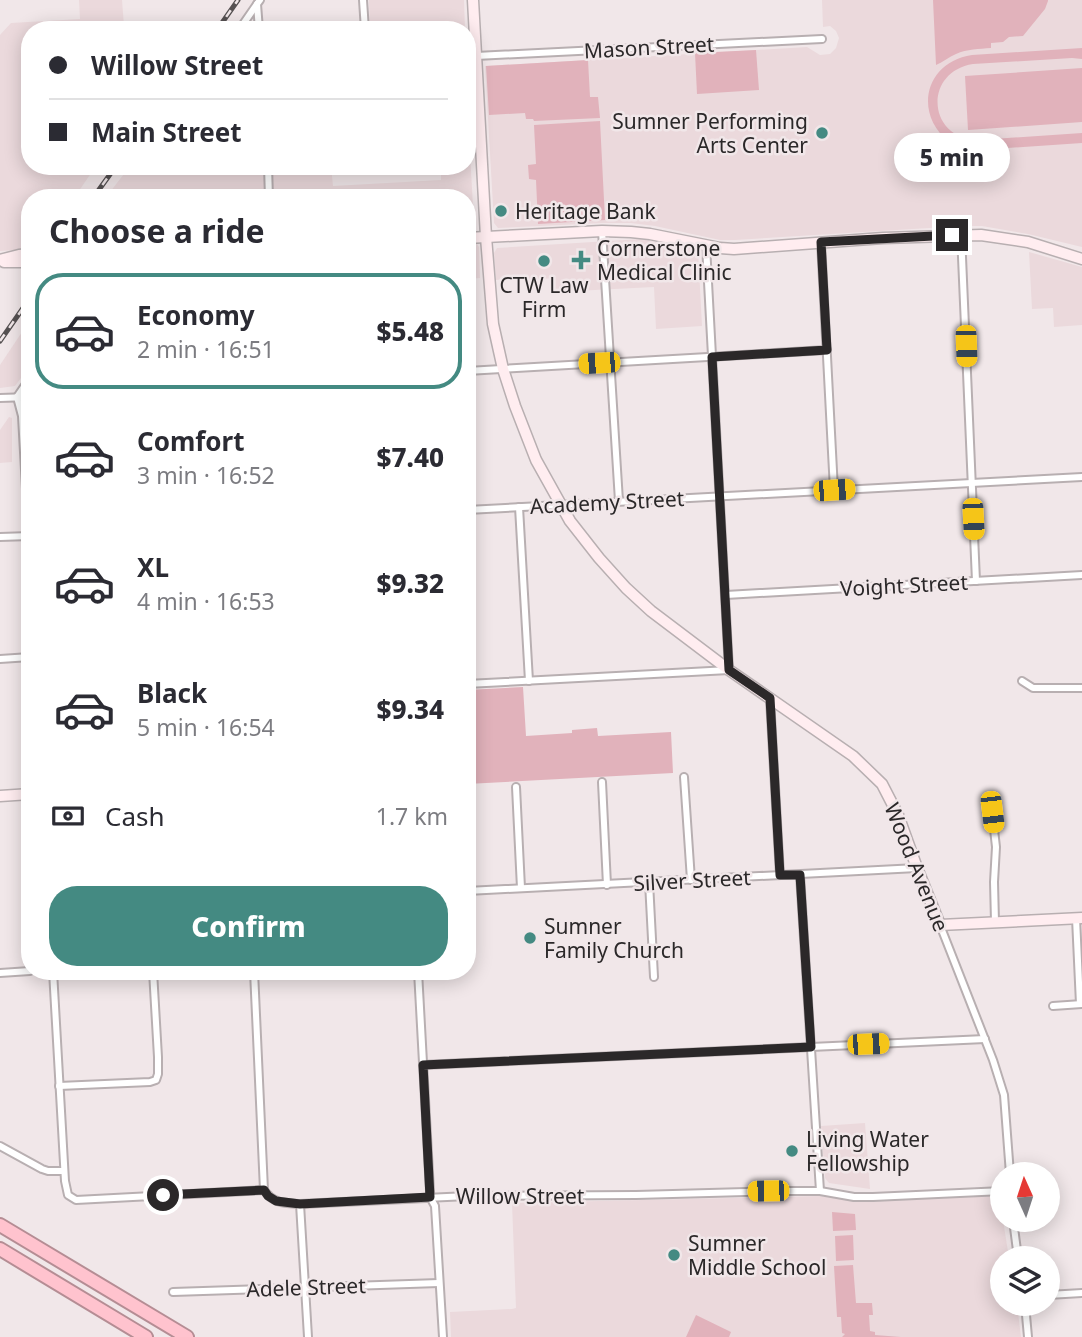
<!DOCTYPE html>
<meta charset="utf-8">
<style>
body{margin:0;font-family:"Noto Sans",sans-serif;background:#f2f2f3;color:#2b2b33;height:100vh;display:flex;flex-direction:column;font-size:26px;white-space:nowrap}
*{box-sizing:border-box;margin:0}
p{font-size:23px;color:#7c7c81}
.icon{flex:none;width:38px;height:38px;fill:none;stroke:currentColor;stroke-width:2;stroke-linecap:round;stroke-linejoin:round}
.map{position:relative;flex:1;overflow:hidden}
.drawer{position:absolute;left:21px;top:189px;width:455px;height:791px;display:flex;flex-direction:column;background:#fff;border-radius:28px;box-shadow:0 4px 18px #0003}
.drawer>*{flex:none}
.top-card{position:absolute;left:21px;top:21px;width:455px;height:154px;border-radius:28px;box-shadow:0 4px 18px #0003;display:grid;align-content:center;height:154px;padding:0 28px;background:#fff}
.needle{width:46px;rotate:357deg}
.tools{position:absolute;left:990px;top:1162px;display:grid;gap:14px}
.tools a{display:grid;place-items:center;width:70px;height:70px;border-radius:50%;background:#fff;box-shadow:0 4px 18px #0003;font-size:35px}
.end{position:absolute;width:32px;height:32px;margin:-16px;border:9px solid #2b2829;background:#fff;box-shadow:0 0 0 4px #fff}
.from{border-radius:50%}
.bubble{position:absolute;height:49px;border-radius:24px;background:#fff;box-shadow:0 4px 18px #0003;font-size:23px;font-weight:800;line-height:49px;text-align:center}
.car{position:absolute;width:21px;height:42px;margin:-21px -10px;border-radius:9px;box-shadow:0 0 5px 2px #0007;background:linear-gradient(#f5c518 24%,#345 0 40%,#f5c518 0 76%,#345 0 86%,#f5c518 0)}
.top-card b{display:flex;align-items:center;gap:24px;height:66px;font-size:26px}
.top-card b+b{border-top:2px solid #e1e1e2}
.top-card i{width:18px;height:18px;background:#2b2b33}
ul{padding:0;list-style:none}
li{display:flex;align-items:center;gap:21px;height:116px;margin:0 14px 10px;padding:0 14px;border:4px solid transparent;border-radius:28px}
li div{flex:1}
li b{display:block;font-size:26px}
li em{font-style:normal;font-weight:800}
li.current{border-color:#448a82}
li>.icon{width:63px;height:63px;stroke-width:1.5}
h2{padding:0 28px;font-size:32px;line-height:84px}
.pay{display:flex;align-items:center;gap:18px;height:77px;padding:0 28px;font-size:26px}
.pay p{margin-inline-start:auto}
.cta{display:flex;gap:14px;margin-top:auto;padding:14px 28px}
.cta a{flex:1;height:80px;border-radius:28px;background:#448a82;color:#fff;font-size:28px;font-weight:800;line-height:80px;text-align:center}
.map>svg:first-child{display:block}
.built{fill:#ebd9dc}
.green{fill:#e1b2bb}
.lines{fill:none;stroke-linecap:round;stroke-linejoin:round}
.street-casing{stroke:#b8afb1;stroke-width:10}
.secondary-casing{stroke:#b8afb1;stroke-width:13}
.highway-casing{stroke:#b58d94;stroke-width:16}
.street{stroke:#fff;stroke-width:6}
.secondary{stroke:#ffedf0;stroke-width:10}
.highway{stroke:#ffc3ce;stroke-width:12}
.rail-casing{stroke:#565152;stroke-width:5}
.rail{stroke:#f1e7e9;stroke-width:2.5;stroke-dasharray:8;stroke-linecap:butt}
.route{stroke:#2b2829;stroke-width:9}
.poi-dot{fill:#448a82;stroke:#f1e7e9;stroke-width:2.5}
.labels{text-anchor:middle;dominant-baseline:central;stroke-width:5;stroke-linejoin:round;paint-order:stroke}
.street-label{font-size:21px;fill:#2b2829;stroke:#f1e7e9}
.poi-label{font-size:21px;fill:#2b2829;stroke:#f1e7e9;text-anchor:start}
</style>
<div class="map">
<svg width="1082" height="1337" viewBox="0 0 1082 1337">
<rect width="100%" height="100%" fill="#f1e7e9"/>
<g class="built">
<path d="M79 0H122L124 26 196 22 191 30H30V166H96L74 198H30V249L0 251V35L11 23 80 19Z"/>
<path d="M369 0H464L465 30H370Z"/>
<path d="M822 0H1082V247L1028 234 982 226H962L735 240H720L655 226 631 223H602L498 228 494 223 485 66 807 47 820 55 830 54 836 48 839 38 836 31 830 26 823 27Z"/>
<path d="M467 135H469L474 224H467V198H115V196H107L130 166H331L333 186 441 180V166H467Z"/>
<path d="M641 239 698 250 702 326 656 329 654 287 555 292 554 278 515 281 514 278 496 280 494 253 497 248Z"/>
<path d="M467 244H477L479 247 480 278 467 279Z"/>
<path d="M1029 252 1082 267V325L1054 327 1053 308 1032 309Z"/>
<path d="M30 320V366L15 386 0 388V365Z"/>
<path d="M9 417 12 418V462L0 463V430Z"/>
<path d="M865 1123 870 1189 829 1183 825 1178 821 1126Z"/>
<path d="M819 1196 855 1201H875L1001 1196 1003 1199V1220L1009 1258H1003V1304H1017L1021 1337H451L450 1312 512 1309 516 1308 512 1203Z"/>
</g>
<g class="green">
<path d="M933 0H1048V1L1045 9 1023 36 1009 37 1003 42 991 43V48C979 49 967 49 956 54 949 57 943 62 936 65Z"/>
<path d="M1082 48V59L1072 58 973 64C923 72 927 139 978 140L1082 133V143L950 152 949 142C913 113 925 62 972 55Z"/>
<path d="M756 50 759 90 697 94 695 53Z"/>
<path d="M588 60 590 97H598L600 118 534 121 533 119H526L525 113 489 115 486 66Z"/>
<path d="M1082 68V122L968 130 965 76Z"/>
<path d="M600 121 605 220 538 224 536 180 529 179 528 165 536 164 534 125Z"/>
<path d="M523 687 526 736 572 733V730L597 728 598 736 671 732 673 773 467 784V690Z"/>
<path d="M832 1212 855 1214 856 1230 833 1231Z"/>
<path d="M853 1235 854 1260 836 1261 835 1236Z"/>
<path d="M853 1265 856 1303H872L873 1315H869L870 1331 875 1332V1335L901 1337H842L845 1334 842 1333 841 1317H837L834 1266Z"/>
<path d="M696 1315 731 1332 729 1337H686Z"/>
</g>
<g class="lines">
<defs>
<g id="street">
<path d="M363 0 365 30"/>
<path d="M239 30 257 4"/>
<path d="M259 30 257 4 260 0"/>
<path d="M476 56 822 39"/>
<path d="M467 126H480"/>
<path d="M268 166 269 198"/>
<path d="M602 231 619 501"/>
<path d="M961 234 976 581"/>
<path d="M821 242 834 490"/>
<path d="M467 371 827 350"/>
<path d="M17 397 22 416 30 561"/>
<path d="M17 397 30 378"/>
<path d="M0 398 30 397"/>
<path d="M519 507 529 681"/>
<path d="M467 510 1082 477"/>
<path d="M0 537 30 536"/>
<path d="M726 595 1082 575"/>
<path d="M0 659 30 657"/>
<path d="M1022 681 1033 688H1082"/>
<path d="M467 684 729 670 706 245"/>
<path d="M770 699 780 875"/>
<path d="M684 777 691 880"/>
<path d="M602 782 607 885"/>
<path d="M516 787 521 888"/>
<path d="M992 812 996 847 994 882 995 922"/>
<path d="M800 875 820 1191"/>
<path d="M649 882 654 977"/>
<path d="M467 891 917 868"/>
<path d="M1076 918 1080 1004"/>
<path d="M940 925 993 1060 1004 1095 1010 1174"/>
<path d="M53 971 65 1181 68 1195 76 1200 264 1190C273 1204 286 1203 300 1204L468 1196 636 1195 783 1191H820L854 1197H873L1003 1191"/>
<path d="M254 971 264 1190"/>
<path d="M418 971 430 1191V1197L435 1206 443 1337"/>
<path d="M0 973 30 971"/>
<path d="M1053 1006 1082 1004"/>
<path d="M423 1065 985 1039"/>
<path d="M59 1086 150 1082 156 1080 158 1074V1057L153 971"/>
<path d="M0 1146 42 1169 48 1171H64"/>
<path d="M300 1204 308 1337"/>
<path d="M1013 1220 1018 1258"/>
<path d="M173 1292 439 1283"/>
<path d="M1048 1295 1082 1293"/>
<path d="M1025 1304 1028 1337"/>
</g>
<g id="secondary">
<path d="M473 0 486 237 493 324 503 369 515 406 536 460 570 521 599 558 626 588 651 611 729 670 853 756 882 784 898 815 917 868 940 925 1082 918"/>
<path d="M467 238 602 231 631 232 650 234 720 248 734 249 883 238 981 235 1028 242 1082 259"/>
<path d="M0 260 19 255 30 254"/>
<path d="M4 262H30"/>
<path d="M0 796 30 794"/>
</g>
<g id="highway">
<path d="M0 1225 187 1337"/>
<path d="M0 1249 146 1337"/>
</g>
</defs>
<use href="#street" class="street-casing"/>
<use href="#secondary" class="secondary-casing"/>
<use href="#highway" class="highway-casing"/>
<use href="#street" class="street"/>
<use href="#secondary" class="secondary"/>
<use href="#highway" class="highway"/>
<defs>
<g id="rail">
<path d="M217 30 238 0"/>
<path d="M93 198 116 166"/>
<path d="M0 341 30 298"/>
</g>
</defs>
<use href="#rail" class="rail-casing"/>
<use href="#rail" class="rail"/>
</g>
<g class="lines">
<path class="route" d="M163 1195 264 1190 268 1196 276 1201 300 1204 430 1197 423 1065 811 1047 800 875H780L770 698 729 670 712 357 827 350 821 242 952 235"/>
</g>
<g class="poi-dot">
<circle cx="822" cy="133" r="7"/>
<circle cx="501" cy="211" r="7"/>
<path d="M577.5 249.5h7v7h7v7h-7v7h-7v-7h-7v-7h7z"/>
<circle cx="544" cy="261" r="7"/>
<circle cx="530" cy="938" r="7"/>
<circle cx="792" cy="1151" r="7"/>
<circle cx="674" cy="1255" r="7"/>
</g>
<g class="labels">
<g class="street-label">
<text transform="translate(649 47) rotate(-3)">Mason Street</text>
<text transform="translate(607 502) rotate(-3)">Academy Street</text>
<text transform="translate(904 585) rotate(-3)">Voight Street</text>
<text transform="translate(917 867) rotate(68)">Wood Avenue</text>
<text transform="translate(692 880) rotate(-3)">Silver Street</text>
<text x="520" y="1196">Willow Street</text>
<text transform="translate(306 1287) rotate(-2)">Adele Street</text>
</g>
<g class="poi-label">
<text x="808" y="121" text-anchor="end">Sumner Performing<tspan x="808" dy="24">Arts Center</tspan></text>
<text x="515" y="211">Heritage Bank</text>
<text x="597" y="248">Cornerstone<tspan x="597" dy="24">Medical Clinic</tspan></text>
<text x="544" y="285" text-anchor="middle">CTW Law<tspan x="544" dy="24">Firm</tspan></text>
<text x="544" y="926">Sumner<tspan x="544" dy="24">Family Church</tspan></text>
<text x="806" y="1139">Living Water<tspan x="806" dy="24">Fellowship</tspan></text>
<text x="688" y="1243">Sumner<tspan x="688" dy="24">Middle School</tspan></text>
</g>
</g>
</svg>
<div class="tools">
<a><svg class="needle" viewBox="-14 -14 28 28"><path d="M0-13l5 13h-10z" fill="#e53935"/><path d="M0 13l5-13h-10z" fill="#7c7c81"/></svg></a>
<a><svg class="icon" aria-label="layers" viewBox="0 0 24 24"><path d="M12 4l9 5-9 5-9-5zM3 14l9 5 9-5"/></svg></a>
</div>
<i class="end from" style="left:163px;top:1195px"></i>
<i class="end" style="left:952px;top:235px"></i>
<div class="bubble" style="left:894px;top:133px;width:116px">5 min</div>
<i class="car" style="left:966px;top:346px;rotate:178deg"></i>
<i class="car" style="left:599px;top:363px;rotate:267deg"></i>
<i class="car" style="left:834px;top:490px;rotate:86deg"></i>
<i class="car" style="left:973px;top:519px;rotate:177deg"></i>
<i class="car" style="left:992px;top:812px;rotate:173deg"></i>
<i class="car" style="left:868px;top:1044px;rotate:88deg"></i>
<i class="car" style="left:768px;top:1191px;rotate:269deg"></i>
<div class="top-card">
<b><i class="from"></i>Willow Street</b>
<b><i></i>Main Street</b>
</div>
<section class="drawer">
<h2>Choose a ride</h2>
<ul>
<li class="current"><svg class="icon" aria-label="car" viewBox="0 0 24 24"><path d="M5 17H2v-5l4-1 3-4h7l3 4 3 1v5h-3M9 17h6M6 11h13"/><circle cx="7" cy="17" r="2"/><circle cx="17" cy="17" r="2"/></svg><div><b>Economy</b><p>2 min · 16:51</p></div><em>$5.48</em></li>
<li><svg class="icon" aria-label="car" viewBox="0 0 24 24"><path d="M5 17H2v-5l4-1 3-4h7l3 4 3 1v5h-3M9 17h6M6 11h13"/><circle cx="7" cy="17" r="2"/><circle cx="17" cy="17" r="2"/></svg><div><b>Comfort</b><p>3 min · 16:52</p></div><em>$7.40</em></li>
<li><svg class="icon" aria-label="car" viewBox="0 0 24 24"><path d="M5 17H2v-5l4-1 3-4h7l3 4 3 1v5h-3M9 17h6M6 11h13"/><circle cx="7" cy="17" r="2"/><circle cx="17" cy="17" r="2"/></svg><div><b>XL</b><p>4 min · 16:53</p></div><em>$9.32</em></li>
<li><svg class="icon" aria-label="car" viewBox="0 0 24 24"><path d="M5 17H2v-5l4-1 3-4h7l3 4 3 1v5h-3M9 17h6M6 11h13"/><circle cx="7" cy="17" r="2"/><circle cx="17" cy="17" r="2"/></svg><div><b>Black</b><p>5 min · 16:54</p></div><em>$9.34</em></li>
</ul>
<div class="pay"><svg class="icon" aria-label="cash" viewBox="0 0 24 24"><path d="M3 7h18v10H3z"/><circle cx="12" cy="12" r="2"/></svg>Cash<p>1.7 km</p></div>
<div class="cta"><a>Confirm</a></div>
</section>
</div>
